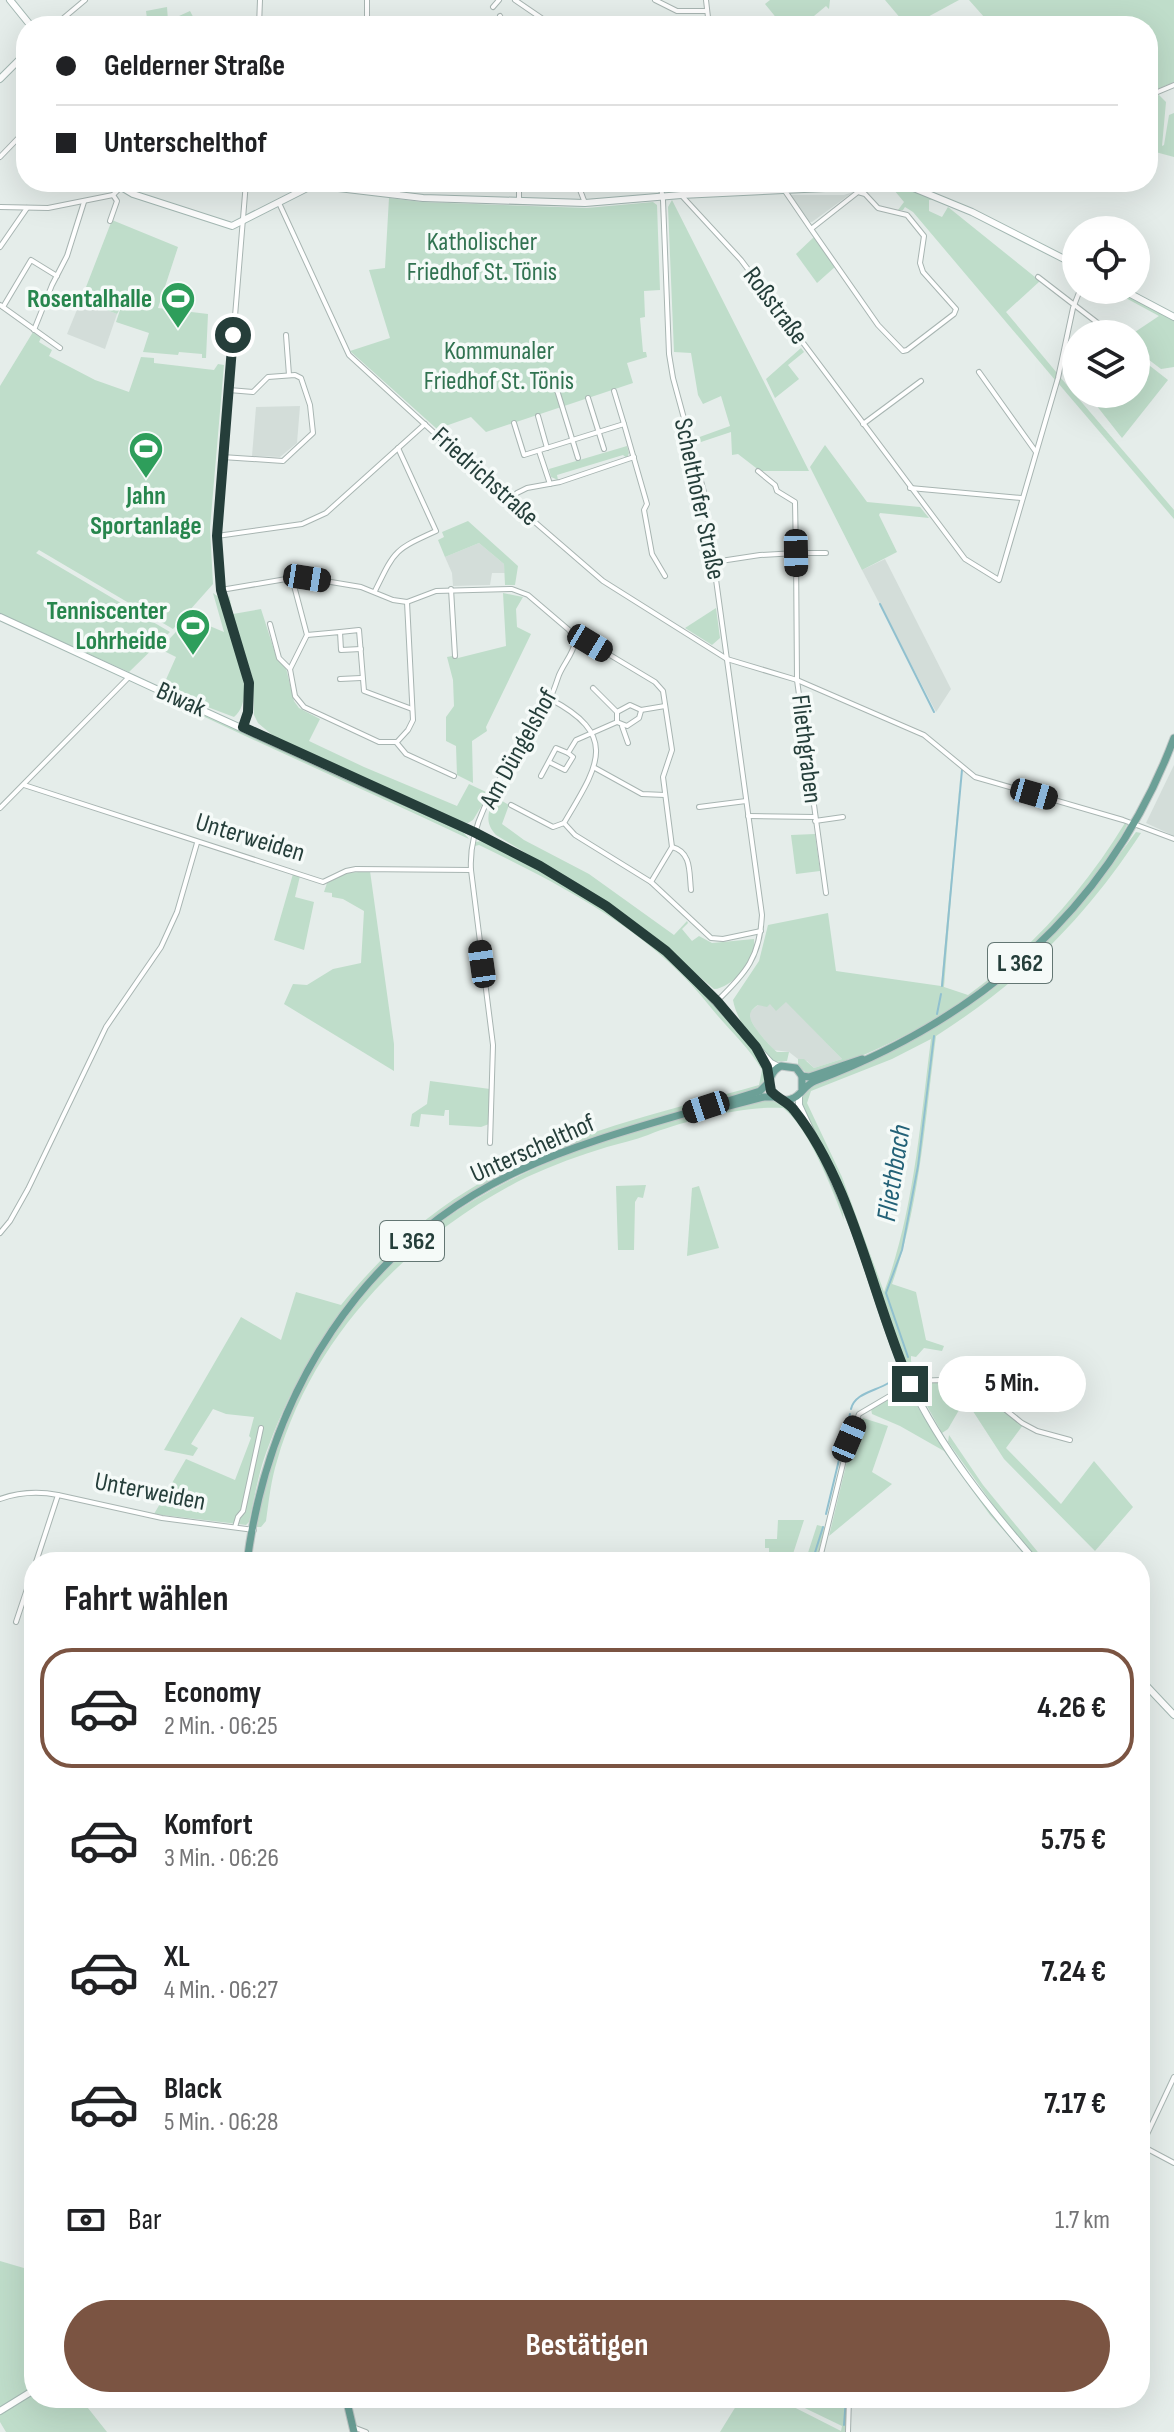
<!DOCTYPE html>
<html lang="de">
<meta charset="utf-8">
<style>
body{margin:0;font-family:"Sofia Sans Condensed",sans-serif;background:#f2f2f2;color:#202124;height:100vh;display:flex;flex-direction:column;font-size:30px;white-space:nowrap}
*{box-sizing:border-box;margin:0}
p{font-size:26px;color:#757577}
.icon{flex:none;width:44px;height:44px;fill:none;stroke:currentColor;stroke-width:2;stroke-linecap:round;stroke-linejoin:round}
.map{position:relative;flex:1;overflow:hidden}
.side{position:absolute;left:24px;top:1552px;width:1126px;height:856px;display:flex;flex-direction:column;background:#fff;border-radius:32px;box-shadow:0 8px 32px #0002}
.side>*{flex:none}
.guide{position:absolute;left:16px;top:16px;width:1142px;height:176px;border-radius:32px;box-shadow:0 8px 32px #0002;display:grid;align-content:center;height:176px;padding:0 40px;background:#fff}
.controls{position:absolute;left:1062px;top:216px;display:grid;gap:16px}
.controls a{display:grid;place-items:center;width:88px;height:88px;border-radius:50%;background:#fff;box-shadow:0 8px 32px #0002;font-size:40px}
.end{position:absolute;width:36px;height:36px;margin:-18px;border:10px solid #253e3a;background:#fff;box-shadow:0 0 0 4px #fff}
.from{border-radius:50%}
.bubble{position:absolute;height:56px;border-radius:28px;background:#fff;box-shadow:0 8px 32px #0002;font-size:26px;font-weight:700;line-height:56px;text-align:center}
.car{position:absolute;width:24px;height:48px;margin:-24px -12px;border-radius:10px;box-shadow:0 0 6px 2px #0007;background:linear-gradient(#222 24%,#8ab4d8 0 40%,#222 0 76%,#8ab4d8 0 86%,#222 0)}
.guide b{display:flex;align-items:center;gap:28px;height:76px;font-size:30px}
.guide b+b{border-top:2px solid #e0e0e0}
.guide i{width:20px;height:20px;background:#202124}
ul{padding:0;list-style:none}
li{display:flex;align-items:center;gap:24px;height:120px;margin:0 16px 12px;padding:0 24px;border:4px solid transparent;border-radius:32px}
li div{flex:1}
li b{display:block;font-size:30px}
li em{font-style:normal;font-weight:700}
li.current{border-color:#7b5442}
li>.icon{width:72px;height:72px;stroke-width:1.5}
h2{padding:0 40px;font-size:36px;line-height:96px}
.pay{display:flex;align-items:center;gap:20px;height:88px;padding:0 40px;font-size:30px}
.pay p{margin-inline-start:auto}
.primary-button{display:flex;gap:16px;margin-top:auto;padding:16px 40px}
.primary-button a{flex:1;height:92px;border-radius:48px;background:#7b5442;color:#fff;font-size:32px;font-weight:700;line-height:92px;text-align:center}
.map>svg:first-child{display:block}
.built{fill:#d3ddd9}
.green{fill:#bfddca;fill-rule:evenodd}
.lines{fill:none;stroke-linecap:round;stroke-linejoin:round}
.stream{stroke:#90c0cf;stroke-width:2}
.street-casing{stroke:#a8b5b2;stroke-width:6}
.secondary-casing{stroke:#a4b8b3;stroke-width:8}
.primary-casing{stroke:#c2c9c8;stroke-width:9}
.street{stroke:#fff;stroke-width:4}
.secondary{stroke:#fff;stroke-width:6}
.primary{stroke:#6ca097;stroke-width:7}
.route{stroke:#253e3a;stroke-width:10}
.labels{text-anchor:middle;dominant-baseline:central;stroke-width:7;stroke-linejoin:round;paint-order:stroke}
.shield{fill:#f5faf8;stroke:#637673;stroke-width:2}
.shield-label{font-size:24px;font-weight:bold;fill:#253e3a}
.park-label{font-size:26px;fill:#317351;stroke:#f5faf8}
.leisure-label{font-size:26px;font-weight:bold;fill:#27864d;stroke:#f5faf8;text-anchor:end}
.street-label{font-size:26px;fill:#253e3a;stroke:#f5faf8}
.water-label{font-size:28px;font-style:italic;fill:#226177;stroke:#f5faf8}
</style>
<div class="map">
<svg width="1174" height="2432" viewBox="0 0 1174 2432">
<rect width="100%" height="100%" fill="#e5edea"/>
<g class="built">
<path d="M853 192 812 222H809L790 195H844Z"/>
<path d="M81 300 117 314 105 349 67 334Z"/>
<path d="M300 406 297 443 280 457 252 456 256 407Z"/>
<path d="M479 543 504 564 505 573H492L490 585 453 586 452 573 445 557Z"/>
<path d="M885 559 951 689 936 712 862 570Z"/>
<path d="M1174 765V836L1146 823Z"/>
<path d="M786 1001 842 1059 814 1068 807 1061 798 1059 789 1052 774 1050 757 1031 749 1017 750 1012 758 1005Z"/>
</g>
<g class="green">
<path d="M770 0H830L829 9 826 6 802 26C780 26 779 21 765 4Z"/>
<path d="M885 0H959L911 26H907Z"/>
<path d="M969 0H1174V82L1148 93V26H992Z"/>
<path d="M167 7 168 21 190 11 197 24 213 16 218 24 213 26H148L146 11Z"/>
<path d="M1159 95 1166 102 1162 146 1164 145 1169 115 1174 113V157L1148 150V99Z"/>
<path d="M889 184 897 187 904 186 939 199 929 200V211L942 217 948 207 1040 281 1006 312 1057 373 1055 380 913 212 905 207 903 210H898L904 202Z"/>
<path d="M389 198 422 202 587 208 653 202 657 205 660 290 644 291 645 317 640 318 643 352H646L647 357 627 363 633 383 486 432 471 417 437 429 350 351 390 338 369 270 385 268Z"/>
<path d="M672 200 809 471H760L738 454 732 455 731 432 695 444 694 439 730 426 721 396 703 404 698 395 691 353 674 352 668 207Z"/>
<path d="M112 220 178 247 158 308 208 314 206 358H202V354L179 352 178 355 143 352 149 333 116 322 121 307 117 314 81 300Z"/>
<path d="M814 237 836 266 817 283 796 254Z"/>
<path d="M1111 290H1117L1174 320V367L1161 369 1136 350V334H1132L1159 316Z"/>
<path d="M33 332 41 338 39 342 52 350 49 356 95 380 129 392 141 357 154 358V363L214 370 218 364 224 365 210 528 213 584 173 629 39 550 36 553 170 632 129 672 0 614V386Z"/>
<path d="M801 348 804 352 788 365 799 379 775 398 766 379Z"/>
<path d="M1136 355 1168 380 1122 438 1089 396 1102 394 1108 401 1114 394H1136Z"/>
<path d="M1060 377 1174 510V519L1058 383Z"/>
<path d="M825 445 867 502 920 507 929 518 880 513 879 515 897 552 862 570 810 467Z"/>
<path d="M627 446 629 453 627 458 623 455 557 475 558 480 551 477 549 469Z"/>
<path d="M468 521 518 566 515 585H505L504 564 479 543 445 557 438 540 444 537 442 532Z"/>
<path d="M213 593 220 598C227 626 261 695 234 717L197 703 198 700 164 684 176 657 160 649 188 619 192 621 196 617 200 622 224 632Z"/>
<path d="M503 593 523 597 516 609 517 627 531 634 486 727 487 731 472 741 473 783 457 775 456 746 446 741V717L454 706 453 680 447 657 457 655 458 658 506 646Z"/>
<path d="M229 595 233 614 261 609 277 659 286 668 294 701 299 708 320 719 309 741 364 767 457 806 469 784 486 792 487 797 473 820 468 823 461 822 299 752 277 739 258 723 254 715 253 679 227 602Z"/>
<path d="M716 608 720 638 712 645 685 628Z"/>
<path d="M195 709 463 832 469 839C378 796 285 755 194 712Z"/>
<path d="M961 769 944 987 968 995C1032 949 1084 890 1125 823L1127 825C1070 943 931 1038 809 1075L798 1066V1059H804L814 1068 842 1059 786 1002 776 1011 770 1004 767 1007 758 1005C755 1007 750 1011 750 1015 749 1024 770 1046 777 1052H789L787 1061 772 1062C757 1045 737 1023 733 1000L759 961 768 925 828 913 836 971 941 986Z"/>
<path d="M497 798 509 805 502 824 524 840 589 874 674 935 687 921 688 923 682 929 692 941 699 936 712 943 754 939C757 958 733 988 714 989L656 940 601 899 496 835C485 823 488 815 492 801Z"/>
<path d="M1136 832 1141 833C1085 919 1022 981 936 1036 925 1119 920 1205 892 1284L916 1292 926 1340 944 1346 942 1351 924 1348 916 1357 911 1356V1361L918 1377H911L897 1347 856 1225 800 1100 808 1086 876 1059 920 1036 989 992 1056 932 1091 893ZM931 1039C920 1125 914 1211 884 1292L842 1177 807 1103 811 1091 892 1059Z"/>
<path d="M815 834 820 871 796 874 791 835Z"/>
<path d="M483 841C522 860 560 879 596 903 653 939 704 988 746 1040 753 1049 763 1059 766 1071 768 1077 766 1082 762 1088 706 1106 650 1125 595 1143 568 1152 539 1159 514 1170 398 1220 312 1330 269 1445 259 1469 255 1496 249 1522L246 1525 154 1514 186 1459 235 1480 251 1438 249 1436 254 1417 226 1414 213 1409 191 1444 198 1448 193 1456 164 1450 241 1317 281 1340 296 1292 341 1305C377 1261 418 1221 467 1191 555 1135 660 1113 759 1085L762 1070C748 1046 729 1030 712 1009 654 933 564 886 479 845L475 846 472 853 474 842Z"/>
<path d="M370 871 394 1044V1071L284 1004 293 984 307 985 333 969 361 963 364 911 343 899 332 897V893L324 892 327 883 347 873Z"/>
<path d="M293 874 300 876 295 897 314 902 304 950 274 940Z"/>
<path d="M430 1081 490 1089 489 1124 481 1127 449 1125V1110H445L444 1116 421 1114 419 1127 410 1126 412 1114 427 1104Z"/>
<path d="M770 1098 786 1104 792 1110C811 1143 839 1181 844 1220 832 1189 809 1128 783 1108 747 1105 681 1121 648 1135 635 1140 620 1143 607 1147 580 1155 553 1165 527 1177 412 1234 313 1335 277 1461 271 1480 269 1500 266 1521L261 1527H257C257 1514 262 1504 264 1492 273 1452 287 1415 307 1379 317 1362 326 1343 337 1327 439 1181 604 1133 770 1098Z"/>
<path d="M646 1185 643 1198 638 1197 635 1202 634 1250H618L616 1186Z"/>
<path d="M699 1186 719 1248 687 1256 692 1188Z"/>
<path d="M941 1382 970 1391 948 1429 942 1433 916 1386 920 1383Z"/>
<path d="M901 1391 911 1396 937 1439 1032 1562 990 1515 944 1451 900 1426 872 1414 871 1409Z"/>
<path d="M977 1393 988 1396 1023 1425 1006 1448 1061 1504 1094 1461 1133 1507 1095 1551 1004 1459 967 1402Z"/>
<path d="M863 1418 888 1426 872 1472 892 1484 829 1536 854 1432Z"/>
<path d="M949 1435 983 1485 1046 1562H1040L999 1513 948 1442Z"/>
<path d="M778 1520H804L792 1557 805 1562 817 1525 825 1527 816 1562H765V1554L769 1553V1548H765V1539H777Z"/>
<path d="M0 2261 34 2271V2387L0 2408Z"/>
<path d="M34 2393V2398H80L107 2432H6L0 2422V2414Z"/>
<path d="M741 2398H776L841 2431 842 2426 784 2398H848L845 2432H720Z"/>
</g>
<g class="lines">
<g class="stream">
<path d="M880 604 934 712"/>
<path d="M942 986 962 770"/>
<path d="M937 1014 941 994"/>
<path d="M908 1357 886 1293 902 1250 918 1166 934 1036"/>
<path d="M851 1409C856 1388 889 1392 901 1371"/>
<path d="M826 1514 850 1414"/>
<path d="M812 1562 823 1527"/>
<path d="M844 2425 846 2398"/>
</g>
<defs>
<g id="street">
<path d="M515 0 553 26"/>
<path d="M655 0 677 11H707"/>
<path d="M706 0 709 26"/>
<path d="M493 7 499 0"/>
<path d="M500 16 505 26"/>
<path d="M54 26 85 0"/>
<path d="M259 26 260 0"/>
<path d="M366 26H382"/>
<path d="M367 26V0"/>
<path d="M529 26 537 16"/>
<path d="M1148 96 1174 85"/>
<path d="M0 157 26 130"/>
<path d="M397 182 398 195"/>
<path d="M519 182V201"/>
<path d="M577 182 585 203"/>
<path d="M660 182 663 200 669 354 673 378 704 492 762 915C760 957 746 973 717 1001"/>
<path d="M915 188 924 182"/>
<path d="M785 191 811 229 858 192 865 194 878 208 907 215 924 236 920 263 923 272 956 309 954 314 907 350 903 351 878 325 811 229"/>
<path d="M719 192V182"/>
<path d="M682 196 741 260 965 559 999 580 1058 378 1073 308 1080 290"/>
<path d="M279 203 349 355 478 473 603 581 727 659 797 680 924 735 975 777 1123 820 1174 839"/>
<path d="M0 207 48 208 113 195 120 188"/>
<path d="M110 221 117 201 113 195"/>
<path d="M0 247 27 208"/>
<path d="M1038 277 1112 334"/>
<path d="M0 305 60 348"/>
<path d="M3 307 31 260 57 276"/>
<path d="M34 330 52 285 67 256 84 202"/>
<path d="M286 335 289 375"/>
<path d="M979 372 1036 452"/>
<path d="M557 390 578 458"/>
<path d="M614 391 624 424"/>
<path d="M588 398 604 449"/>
<path d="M538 416 547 448"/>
<path d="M514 423 524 455 624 424 647 504 644 510 652 554 665 576"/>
<path d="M863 424 921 381"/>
<path d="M539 451 550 484"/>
<path d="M222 457 283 461 313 433 310 405 301 378 295 375 268 377 253 392 229 390"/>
<path d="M758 471 775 485 777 491 795 502 796 553H826"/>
<path d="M910 488 1021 498"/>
<path d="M510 501 517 493 527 488 560 482 634 457"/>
<path d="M217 536 302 524 326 513 425 424"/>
<path d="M714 562 760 555 796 553 797 680 826 893"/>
<path d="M292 578 307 635 290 669 295 696 304 707 379 742H396L406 754 454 776"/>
<path d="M451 589 455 656"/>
<path d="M375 591C395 550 394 550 436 531L398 448"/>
<path d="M270 624 279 658 290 669"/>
<path d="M340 632 359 630 364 691 412 709"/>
<path d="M307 635 340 632 341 650 361 649"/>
<path d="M576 642 590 643 655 682 663 691 672 750 663 777 672 847 651 882"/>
<path d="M340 679 361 678"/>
<path d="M593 688 617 712"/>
<path d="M617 722 627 726 639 718 641 711"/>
<path d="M622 726 628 743"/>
<path d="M243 727C259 683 237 647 225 605 219 583 218 559 217 536L246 182"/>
<path d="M397 742 408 730 413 720 407 602"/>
<path d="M549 762 565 770 573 757 568 753 576 740 617 722V712L630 705 641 710 665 706"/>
<path d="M595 768 642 794 665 795"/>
<path d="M541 776 556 748 568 753"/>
<path d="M24 785 323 882 346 871 356 869 471 870C467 805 523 753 550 698 554 691 556 683 559 675 564 663 573 654 575 642L569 630 528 595 512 589 436 591 407 602 393 600 361 587 307 578H292L221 590"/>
<path d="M511 805 553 827 564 823C597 767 621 736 550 699"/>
<path d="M699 807 746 801"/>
<path d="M0 808 129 677"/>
<path d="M748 816 814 817"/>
<path d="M815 821 843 817"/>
<path d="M564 823 575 835 651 882 711 938 723 939 761 931"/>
<path d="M672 847C692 852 689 873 691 890"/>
<path d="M471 870 493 1045 490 1143"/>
<path d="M0 1233 10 1221 28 1189 106 1027 161 947 177 912 197 843"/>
<path d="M915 1381 941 1380 987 1395 1022 1423 1037 1431 1070 1440"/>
<path d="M0 1499C20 1492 37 1491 58 1495"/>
<path d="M235 1527 238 1517 243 1511 261 1428"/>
<path d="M36 1562 58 1495 162 1518 254 1530"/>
<path d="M819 1562 849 1439 859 1414 910 1384"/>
<path d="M16 1622 34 1568"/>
<path d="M1142 2145 1174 2077"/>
<path d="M1142 2146 1174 2163"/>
<path d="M353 2427 366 2432"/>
<path d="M848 2432 849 2398"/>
</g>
<g id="secondary">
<path d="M10 0 31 26"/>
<path d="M0 79 26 53"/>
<path d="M113 182 133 194 232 226 313 185 423 198 585 203 681 195 825 188 866 182"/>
<path d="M899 182 972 212 1076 265"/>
<path d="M1123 290 1174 317"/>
<path d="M0 617C112 669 223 720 335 771 436 817 541 856 630 923 685 963 725 1014 771 1063L779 1067"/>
<path d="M761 1057 770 1076"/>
<path d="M799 1094V1105C820 1151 843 1197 860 1245 876 1291 889 1338 910 1383 941 1448 988 1507 1036 1562"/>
<path d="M782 1100 792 1107 806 1127"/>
<path d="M1140 1679 1174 1715"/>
<path d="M0 2411 34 2390"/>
</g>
<g id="primary">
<path d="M802 1076 809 1077 862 1059"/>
<path d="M802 1090V1076L796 1068 781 1066C762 1075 768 1106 791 1099 801 1097 804 1085 815 1081 980 1019 1111 907 1174 738"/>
<path d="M721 1108 764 1097H775"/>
<path d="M247 1562C269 1393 361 1245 518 1171 595 1135 680 1117 760 1091L769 1082"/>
<path d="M346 2398 354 2432"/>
</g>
</defs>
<use href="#street" class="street-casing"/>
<use href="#secondary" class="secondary-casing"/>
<use href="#primary" class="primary-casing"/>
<use href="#street" class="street"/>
<use href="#secondary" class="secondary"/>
<use href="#primary" class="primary"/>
</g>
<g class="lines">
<path class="route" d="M233 335 217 536 221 590 249 683 248 712 243 727 474 832 540 866 606 906 666 951 717 1001 756 1047 767 1067 771 1091C778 1099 788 1102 794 1110 853 1184 872 1297 910 1384"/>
</g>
<defs>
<symbol id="stadium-pin" viewBox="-11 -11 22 30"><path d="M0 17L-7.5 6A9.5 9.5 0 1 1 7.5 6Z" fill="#2e9e5b" stroke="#f5faf8"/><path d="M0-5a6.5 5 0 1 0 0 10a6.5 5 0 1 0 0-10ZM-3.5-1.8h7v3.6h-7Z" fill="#fff"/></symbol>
</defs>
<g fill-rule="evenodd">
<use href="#stadium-pin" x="158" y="279" width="40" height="54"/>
<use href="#stadium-pin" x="126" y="429" width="40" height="54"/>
<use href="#stadium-pin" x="173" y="606" width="40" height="54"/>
</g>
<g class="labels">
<g class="shield">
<rect x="988" y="943" width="64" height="40" rx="6"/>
<rect x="380" y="1221" width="64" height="40" rx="6"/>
</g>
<g class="shield-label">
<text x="1020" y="963">L 362</text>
<text x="412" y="1241">L 362</text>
</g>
<g class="park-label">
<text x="482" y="242">Katholischer<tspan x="482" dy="30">Friedhof St. Tönis</tspan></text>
<text x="499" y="351">Kommunaler<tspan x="499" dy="30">Friedhof St. Tönis</tspan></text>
</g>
<g class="leisure-label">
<text x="152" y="299">Rosentalhalle</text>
<text x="146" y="496" text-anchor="middle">Jahn<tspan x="146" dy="30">Sportanlage</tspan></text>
<text x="167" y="611">Tenniscenter<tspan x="167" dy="30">Lohrheide</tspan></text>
</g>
<g class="street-label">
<text transform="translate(775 306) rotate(53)">Roßstraße</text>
<text transform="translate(485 477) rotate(42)">Friedrichstraße</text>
<text transform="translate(699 499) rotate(78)">Schelthofer Straße</text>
<text transform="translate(181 700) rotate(24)">Biwak</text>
<text transform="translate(519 749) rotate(-61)">Am Düngelshof</text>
<text transform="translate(806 749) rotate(83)">Fliethgraben</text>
<text transform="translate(250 838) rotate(17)">Unterweiden</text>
<text transform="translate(533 1149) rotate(-24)">Unterschelthof</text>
<text transform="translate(150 1492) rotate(11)">Unterweiden</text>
</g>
<g class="water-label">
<text transform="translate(894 1173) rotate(-81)">Fliethbach</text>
</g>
</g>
</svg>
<div class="controls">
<a><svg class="icon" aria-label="locate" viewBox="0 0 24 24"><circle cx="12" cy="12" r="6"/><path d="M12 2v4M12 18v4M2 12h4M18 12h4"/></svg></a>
<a><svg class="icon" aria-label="layers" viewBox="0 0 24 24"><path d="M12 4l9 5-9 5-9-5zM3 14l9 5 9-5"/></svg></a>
</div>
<i class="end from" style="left:233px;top:335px"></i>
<i class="end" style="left:910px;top:1384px"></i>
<div class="bubble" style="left:938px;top:1356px;width:148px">5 Min.</div>
<i class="car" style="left:796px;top:553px;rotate:179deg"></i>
<i class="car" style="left:307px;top:578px;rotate:99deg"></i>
<i class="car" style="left:590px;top:643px;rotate:121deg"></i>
<i class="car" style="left:1034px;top:794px;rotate:106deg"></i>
<i class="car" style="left:482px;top:964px;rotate:352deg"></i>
<i class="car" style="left:706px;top:1107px;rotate:252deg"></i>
<i class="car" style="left:849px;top:1439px;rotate:23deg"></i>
<div class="guide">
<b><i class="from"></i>Gelderner Straße</b>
<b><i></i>Unterschelthof</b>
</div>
<section class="side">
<h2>Fahrt wählen</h2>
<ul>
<li class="current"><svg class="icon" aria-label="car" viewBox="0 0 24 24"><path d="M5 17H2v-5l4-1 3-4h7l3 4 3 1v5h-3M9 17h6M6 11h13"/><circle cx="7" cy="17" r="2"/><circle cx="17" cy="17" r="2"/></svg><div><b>Economy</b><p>2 Min. · 06:25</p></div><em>4.26 €</em></li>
<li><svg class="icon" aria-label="car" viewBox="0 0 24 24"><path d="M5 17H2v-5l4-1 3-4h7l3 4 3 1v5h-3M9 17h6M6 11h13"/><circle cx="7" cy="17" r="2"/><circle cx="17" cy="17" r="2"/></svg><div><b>Komfort</b><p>3 Min. · 06:26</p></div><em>5.75 €</em></li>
<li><svg class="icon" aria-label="car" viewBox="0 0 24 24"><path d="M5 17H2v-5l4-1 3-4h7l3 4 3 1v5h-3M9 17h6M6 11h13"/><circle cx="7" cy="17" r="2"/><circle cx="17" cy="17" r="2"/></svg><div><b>XL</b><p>4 Min. · 06:27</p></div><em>7.24 €</em></li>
<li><svg class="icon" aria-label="car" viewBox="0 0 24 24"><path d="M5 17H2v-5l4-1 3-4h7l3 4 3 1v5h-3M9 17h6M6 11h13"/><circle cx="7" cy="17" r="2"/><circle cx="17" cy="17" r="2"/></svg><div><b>Black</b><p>5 Min. · 06:28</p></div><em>7.17 €</em></li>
</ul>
<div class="pay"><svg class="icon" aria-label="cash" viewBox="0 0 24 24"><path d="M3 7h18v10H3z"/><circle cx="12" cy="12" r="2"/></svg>Bar<p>1.7 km</p></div>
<div class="primary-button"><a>Bestätigen</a></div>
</section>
</div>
